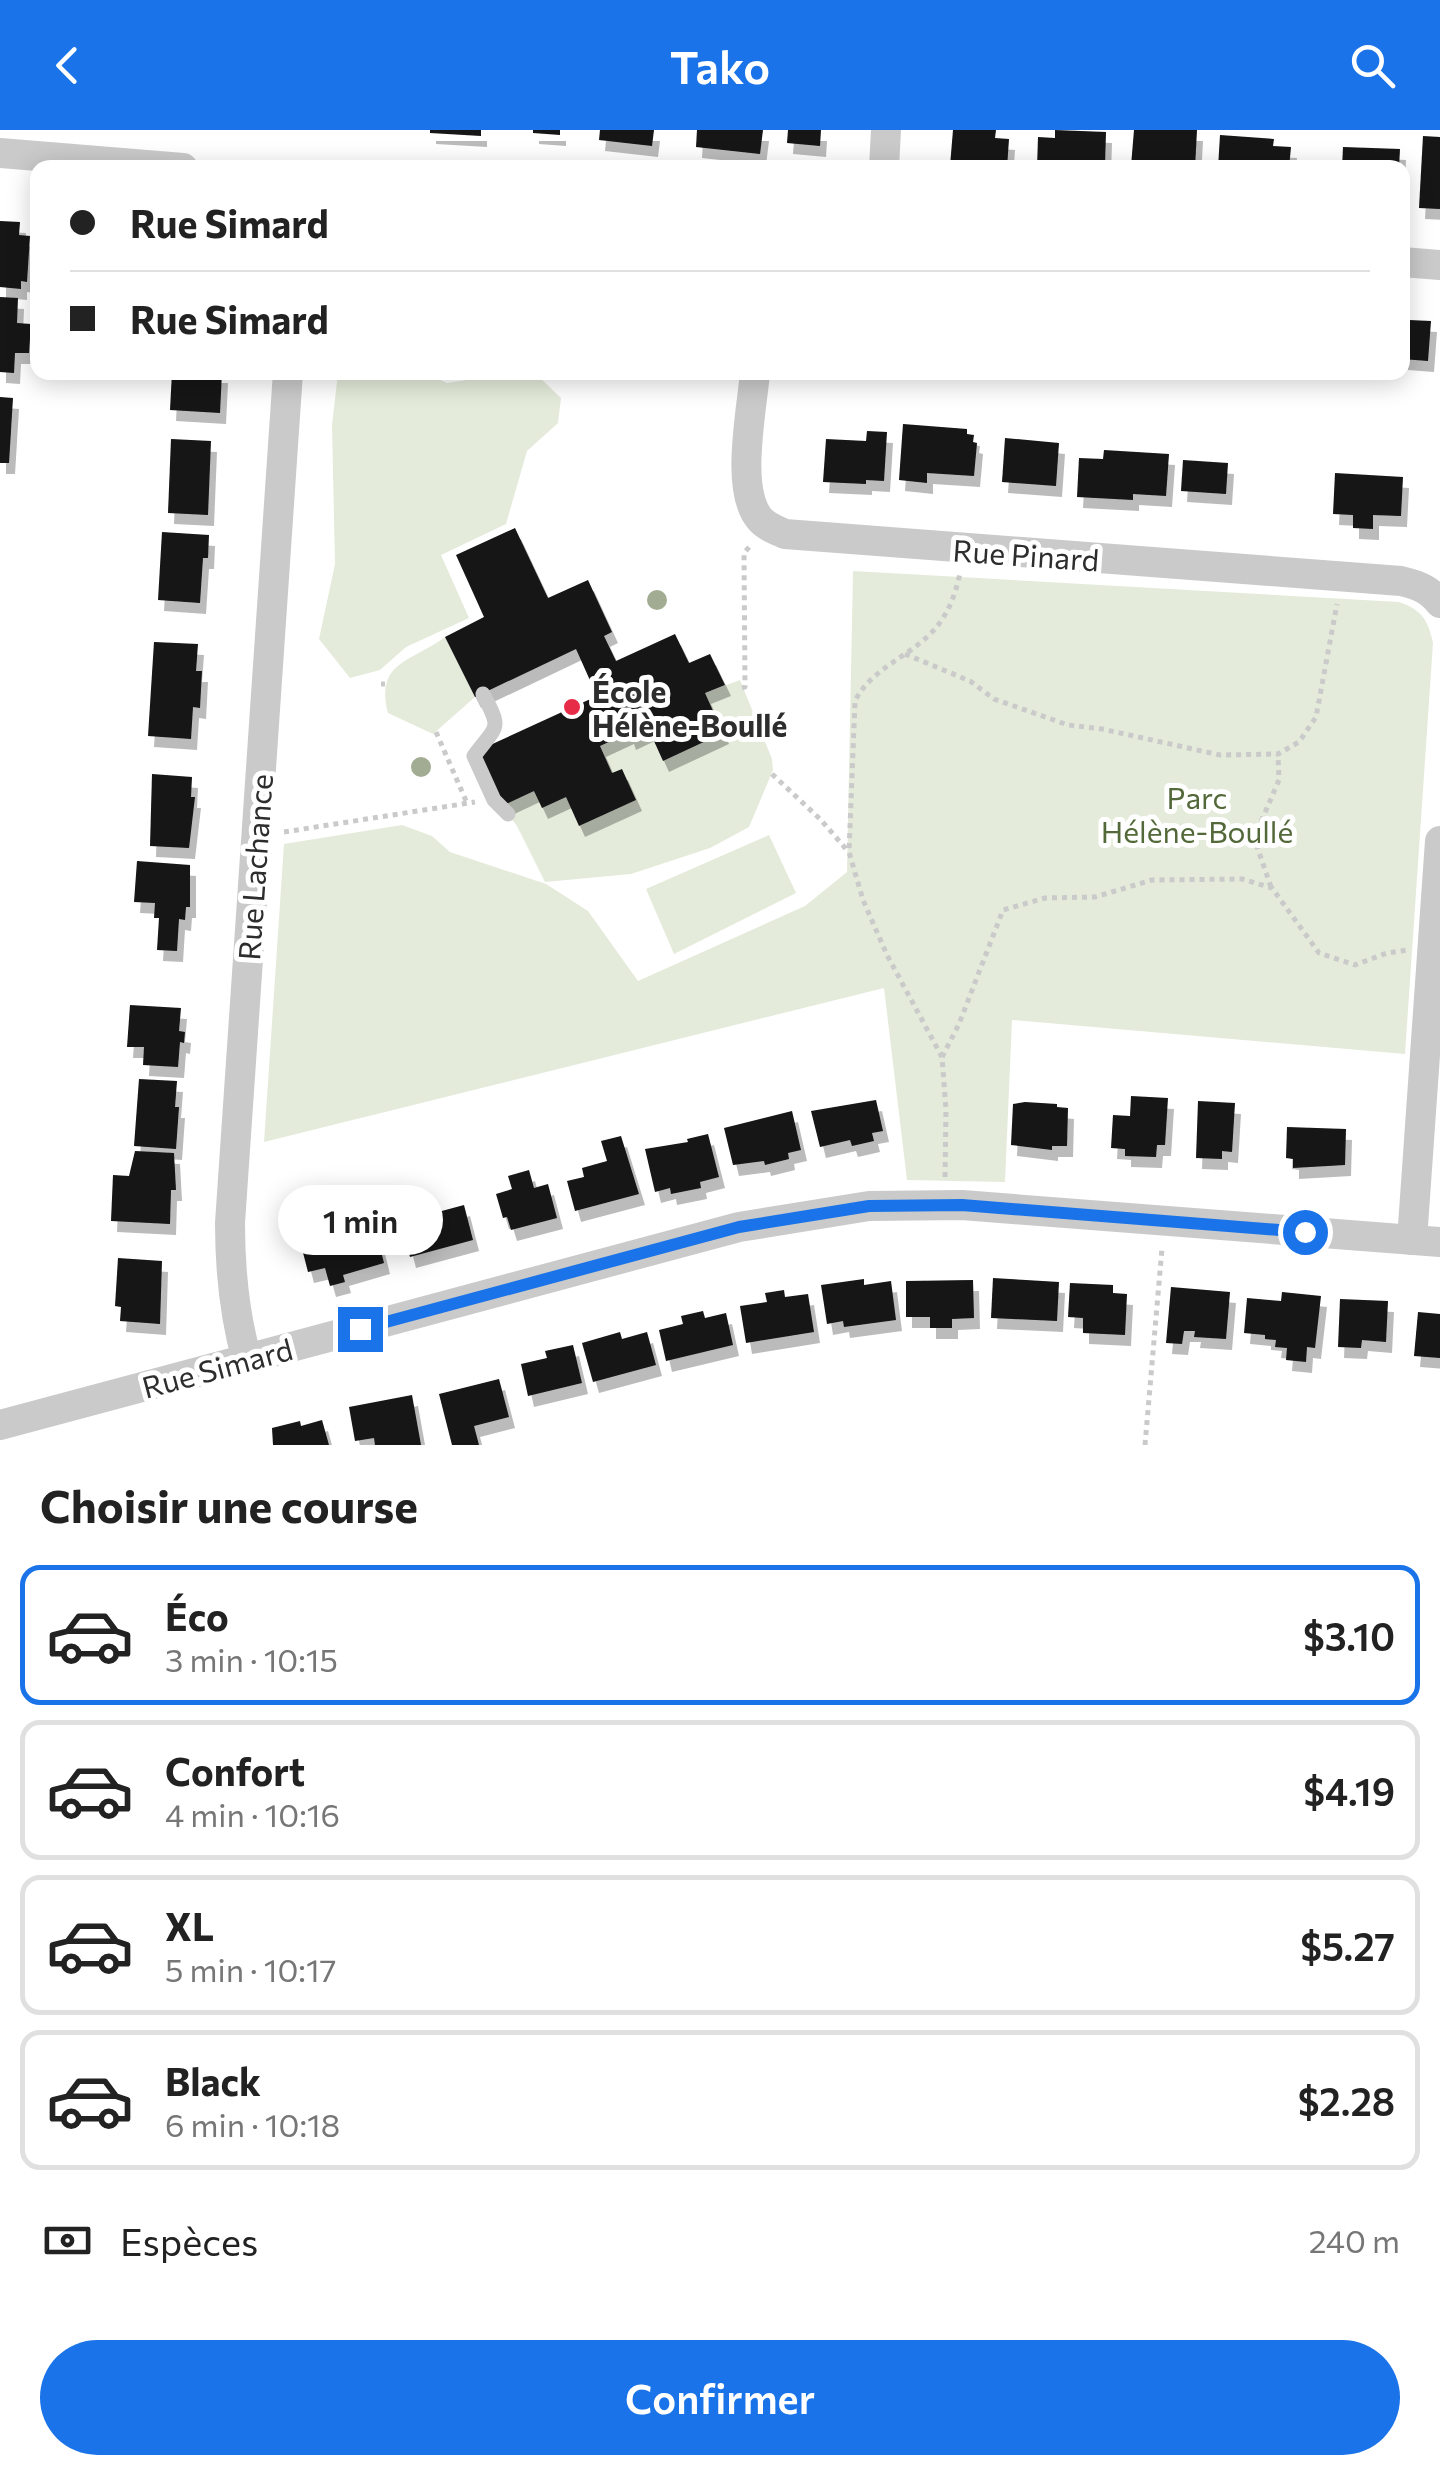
<!DOCTYPE html>
<html lang="fr">
<meta charset="utf-8">
<style>
body{margin:0;font-family:Commissioner,sans-serif;background:#f2f2f2;color:#222;height:100vh;display:flex;flex-direction:column;font-size:38px;white-space:nowrap}
*{box-sizing:border-box;margin:0}
p{font-size:32px;color:#767676}
.icon{flex:none;width:55px;height:55px;fill:none;stroke:currentColor;stroke-width:2;stroke-linecap:round;stroke-linejoin:round}
.map{position:relative;height:1315px;overflow:hidden}
.drawer{display:flex;flex-direction:column;background:#fff;flex:1}
.drawer>*{flex:none}
.guide{position:absolute;left:30px;top:30px;width:1380px;height:220px;border-radius:20px;box-shadow:0 5px 25px #0003;display:grid;align-content:center;height:220px;padding:0 40px;background:#fff}
.end{position:absolute;width:45px;height:45px;margin:-22px;border:12px solid #1a73e8;background:#fff;box-shadow:0 0 0 5px #fff}
.from{border-radius:50%}
.bubble{position:absolute;height:70px;border-radius:35px;background:#fff;box-shadow:0 5px 25px #0003;font-size:32px;font-weight:600;line-height:70px;text-align:center}
.guide b{display:flex;align-items:center;gap:35px;height:95px;font-size:38px}
.guide b+b{border-top:2px solid #e0e0e0}
.guide i{width:25px;height:25px;background:#222}
ul{padding:0;list-style:none}
li{display:flex;align-items:center;gap:30px;height:140px;margin:0 20px 15px;padding:0 20px;border:5px solid #e0e0e0;border-radius:20px}
li div{flex:1}
li b{display:block;font-size:38px}
li em{font-style:normal;font-weight:600}
li.on{border-color:#1a73e8}
li>.icon{width:90px;height:90px;stroke-width:1.5}
h2{padding:0 40px;font-size:45px;line-height:120px}
.pay{display:flex;align-items:center;gap:25px;height:110px;padding:0 40px;font-size:38px}
.pay p{margin-inline-start:auto}
.button{display:flex;gap:20px;margin-top:auto;padding:20px 40px}
.button a{flex:1;height:115px;border-radius:60px;background:#1a73e8;color:#fff;font-size:40px;font-weight:600;line-height:115px;text-align:center}
header{display:flex;justify-content:space-between;align-items:center;height:130px;padding:0 40px;background:#1a73e8;color:#fff;font-size:45px;font-weight:600}
.map>svg:first-child{display:block}
.green{fill:#e4ebda}
.building{fill:#141414;filter:url(#shadow)}
.lines{fill:none;stroke-linecap:round;stroke-linejoin:round}
.path{stroke:#cacaca;stroke-width:5;stroke-dasharray:5 5;stroke-linecap:butt}
.lane{stroke:#cacaca;stroke-width:15}
.street{stroke:#cacaca;stroke-width:30}
.tree{fill:#a1ac93}
.route{stroke:#1a73e8;stroke-width:12}
.poi-dot{fill:#e72c48;stroke:#fff;stroke-width:4}
.labels{text-anchor:middle;dominant-baseline:central;stroke-width:10;stroke-linejoin:round;paint-order:stroke}
.street-label{font-size:30px;fill:#2d2d2d;stroke:#fff}
.poi-label{font-size:30px;font-weight:bold;fill:#2d2d2d;stroke:#fff;text-anchor:start}
.park-label{font-size:30px;fill:#54693a;stroke:#fff}
</style>
<header><svg class="icon" aria-label="back" viewBox="0 0 24 24"><path d="M15 5l-7 7 7 7"/></svg>Tako<svg class="icon" aria-label="search" viewBox="0 0 24 24"><circle cx="10" cy="10" r="6"/><path d="M15 15l6 6"/></svg></header>
<div class="map">
<svg width="1440" height="1315" viewBox="0 0 1440 1315">
<defs>
<filter id="shadow"><feDropShadow dx="6" dy="11" stdDeviation="0" flood-color="#0004"/></filter>
</defs>
<rect width="100%" height="100%" fill="#fff"/>
<g class="green">
<path d="M338 243H425L447 253 512 243H535L561 268 558 293 527 321 506 394 441 425 469 488 406 517 380 540 350 548 319 509 335 434 332 295Z"/>
<path d="M853 441 1399 472C1422 480 1428 490 1433 513L1405 924 1012 890 1005 1052 907 1050 884 858 264 1012 284 714 402 695 432 706 450 722 546 754 588 781 638 851 805 776 847 742Z"/>
<path d="M445 507 475 567 433 604 388 583C375 531 412 532 445 507Z"/>
<path d="M740 550 772 629 773 640 749 697 710 718 631 744 545 752 517 696 502 676 534 661 566 667 579 696 636 670 622 639 612 643 600 616 628 603 631 608 649 600 663 631 723 603 705 563Z"/>
<path d="M769 705 796 763 674 824 646 759Z"/>
</g>
<g class="building">
<path d="M430 0H481V6L430 3Z"/>
<path d="M533 0H560V5L533 3Z"/>
<path d="M600 0H654L652 16 599 10Z"/>
<path d="M697 0H763L760 24 696 17Z"/>
<path d="M788 0H821L820 16 787 13Z"/>
<path d="M953 0H996L995 8 1009 9 1007 38 950 36Z"/>
<path d="M1055 0 1106 2 1105 35 1037 38 1038 7 1055 8Z"/>
<path d="M1134 0H1197L1195 38 1131 36Z"/>
<path d="M1220 5 1274 9 1273 16 1291 17 1289 38H1218Z"/>
<path d="M1423 6 1440 7V79L1419 78Z"/>
<path d="M1343 17 1400 19 1399 38H1342Z"/>
<path d="M0 91 20 92 19 105 30 106 27 152 21 151V159L0 157Z"/>
<path d="M0 167 18 168 17 193 31 194 29 223H15L14 243 0 242Z"/>
<path d="M1402 184H1409V190L1431 191 1428 231 1402 229Z"/>
<path d="M172 242H222L220 283 170 280Z"/>
<path d="M0 267 13 268 9 333H0Z"/>
<path d="M903 294 967 299V304L974 305 973 312 977 313 974 346 927 343V353L899 350Z"/>
<path d="M867 301 887 302 884 351 866 350V354L823 352 826 309 866 311Z"/>
<path d="M1005 308 1059 313 1056 356 1002 352Z"/>
<path d="M171 309 211 311 208 385 168 383Z"/>
<path d="M1104 320 1169 324 1166 366 1133 364V370L1077 367 1079 328 1103 329Z"/>
<path d="M1183 330 1228 333 1226 364 1181 361Z"/>
<path d="M1335 343 1403 347 1401 386 1373 385V399L1353 398V385L1333 384Z"/>
<path d="M515 398 548 468 588 450 612 502 604 506 616 531 675 504 689 533 710 524 725 555 705 563 723 603 663 631 649 600 630 609 628 603 600 616 612 643 622 639 636 670 579 696 566 667 542 678 534 661 502 676 477 621 597 566 576 519 475 567 445 507 484 487 456 425Z"/>
<path d="M162 402 209 405 208 428H203L200 473 158 470Z"/>
<path d="M154 512 198 514 196 541H202L200 578 193 577 191 609 148 606Z"/>
<path d="M152 644 192 647 191 667H195L189 718 150 716Z"/>
<path d="M137 731 190 735V777H186L185 790 179 789 177 821 157 820 159 788H154L155 773 134 772Z"/>
<path d="M130 875 181 878 179 901 185 902 184 913 180 912 178 937 143 935 144 917H127Z"/>
<path d="M139 949 177 951 175 977H179L176 1019 134 1016Z"/>
<path d="M1131 966 1168 968 1165 1015H1157L1156 1027 1125 1026V1019L1111 1018 1113 985 1130 986Z"/>
<path d="M876 970 883 1001 872 1003 874 1011 852 1016 850 1010 820 1017 811 981Z"/>
<path d="M1198 971 1235 973 1232 1022 1222 1021V1029L1196 1028Z"/>
<path d="M1025 972 1057 974V977L1068 978 1067 1016H1052V1020L1011 1015 1013 974Z"/>
<path d="M792 981 801 1020 788 1023 789 1029 765 1035 764 1031 733 1035 724 998Z"/>
<path d="M1287 997 1346 999 1345 1035 1293 1038V1029L1286 1028Z"/>
<path d="M708 1004 719 1047 700 1052 701 1058 671 1064 670 1058 655 1062 645 1019 688 1012 687 1009Z"/>
<path d="M621 1006 639 1064 575 1081 567 1051 584 1047 582 1038 607 1031 601 1011Z"/>
<path d="M135 1021 174 1023 176 1060H171L170 1094 111 1091 113 1045 129 1046Z"/>
<path d="M529 1040 534 1058 548 1054 557 1088 511 1100 507 1087 503 1088 496 1064 512 1059 508 1046Z"/>
<path d="M464 1075 473 1110 410 1127 401 1092Z"/>
<path d="M375 1097 384 1133 343 1145 345 1152 330 1156 325 1138 308 1142 300 1111 331 1103 332 1108Z"/>
<path d="M118 1128 162 1131 160 1194 120 1191 121 1177 115 1176Z"/>
<path d="M993 1148 1059 1152 1057 1191 991 1188Z"/>
<path d="M864 1149V1155L891 1151 896 1190 844 1197 843 1191 827 1194 821 1155Z"/>
<path d="M973 1150 974 1188 952 1189V1198H930V1187H906V1151Z"/>
<path d="M1070 1153 1113 1155V1163L1127 1164 1125 1205 1083 1203V1188L1068 1187Z"/>
<path d="M1171 1157 1230 1162 1226 1209 1194 1207 1195 1201H1184L1182 1214 1166 1213Z"/>
<path d="M784 1160 785 1167 808 1164 814 1202 746 1213 740 1176 767 1172 765 1163Z"/>
<path d="M1282 1162 1321 1166 1315 1218 1307 1217 1306 1232 1286 1230 1287 1218 1275 1217 1276 1210 1265 1209V1205L1244 1203 1247 1168 1281 1171Z"/>
<path d="M1340 1169 1388 1171 1386 1212 1362 1210 1361 1218 1338 1217Z"/>
<path d="M703 1181 705 1188 726 1183 733 1215 666 1231 659 1200 683 1194 681 1186Z"/>
<path d="M1418 1182 1440 1184V1228L1414 1226Z"/>
<path d="M620 1202 622 1209 647 1202 656 1235 593 1252 582 1213Z"/>
<path d="M573 1215 582 1253 528 1266 521 1234 547 1228 545 1221Z"/>
<path d="M499 1249 509 1287 474 1296 479 1315H452L439 1264Z"/>
<path d="M412 1265 421 1315H375L374 1308 355 1311 349 1277Z"/>
<path d="M322 1290 329 1315H273L272 1298 300 1291 301 1296Z"/>
</g>
<g class="lines">
<g class="path">
<path d="M905 524 970 551 994 569 1068 595 1102 599 1220 625 1278 624 1299 612 1316 587 1337 474"/>
<path d="M381 554H385"/>
<path d="M742 558 745 557 744 423 750 416"/>
<path d="M436 602 467 673"/>
<path d="M772 644 820 689 847 720"/>
<path d="M284 702 475 672"/>
<path d="M1271 757 1254 708 1279 650 1278 624"/>
<path d="M942 927 959 894 1003 780 1045 768 1095 767 1152 750 1242 749 1272 758 1319 823 1355 835 1387 823 1407 820"/>
<path d="M945 1047 946 980 942 927 887 825 863 770 849 722 855 571C870 541 903 529 927 507 946 490 955 467 960 443"/>
<path d="M1145 1315 1162 1118"/>
</g>
<path class="lane" d="M483 564C502 600 498 594 474 626L494 670 508 684"/>
<g class="street">
<path d="M0 23 183 38"/>
<path d="M884 38 886 0"/>
<path d="M1402 132 1440 135"/>
<path d="M755 242C752 280 735 358 759 388 765 396 776 400 785 404L1401 451C1418 455 1429 459 1440 473"/>
<path d="M1412 1110 1440 711"/>
<path d="M247 1230C234 1184 230 1141 230 1093L288 242"/>
<path d="M0 1295 739 1097 869 1076 962 1075 1440 1112"/>
</g>
</g>
<g class="tree">
<circle cx="657" cy="470" r="10"/>
<circle cx="421" cy="637" r="10"/>
</g>
<g class="lines">
<path class="route" d="M360 1199 739 1097 869 1076 962 1075 1305 1102"/>
</g>
<circle class="poi-dot" cx="572" cy="577" r="10"/>
<g class="labels">
<g class="street-label">
<text transform="translate(1026 424) rotate(4)">Rue Pinard</text>
<text transform="translate(254 737) rotate(-86)">Rue Lachance</text>
<text transform="translate(217 1237) rotate(-15)">Rue Simard</text>
</g>
<g class="poi-label">
<text x="592" y="560">École<tspan x="592" dy="34">Hélène-Boullé</tspan></text>
</g>
<g class="park-label">
<text x="1197" y="666">Parc<tspan x="1197" dy="34">Hélène-Boullé</tspan></text>
</g>
</g>
</svg>
<i class="end from" style="left:1305px;top:1102px"></i>
<i class="end" style="left:360px;top:1199px"></i>
<div class="bubble" style="left:278px;top:1055px;width:165px">1 min</div>
<div class="guide">
<b><i class="from"></i>Rue Simard</b>
<b><i></i>Rue Simard</b>
</div>
</div>
<section class="drawer">
<h2>Choisir une course</h2>
<ul>
<li class="on"><svg class="icon" aria-label="car" viewBox="0 0 24 24"><path d="M5 17H2v-5l4-1 3-4h7l3 4 3 1v5h-3M9 17h6M6 11h13"/><circle cx="7" cy="17" r="2"/><circle cx="17" cy="17" r="2"/></svg><div><b>Éco</b><p>3 min · 10:15</p></div><em>$3.10</em></li>
<li><svg class="icon" aria-label="car" viewBox="0 0 24 24"><path d="M5 17H2v-5l4-1 3-4h7l3 4 3 1v5h-3M9 17h6M6 11h13"/><circle cx="7" cy="17" r="2"/><circle cx="17" cy="17" r="2"/></svg><div><b>Confort</b><p>4 min · 10:16</p></div><em>$4.19</em></li>
<li><svg class="icon" aria-label="car" viewBox="0 0 24 24"><path d="M5 17H2v-5l4-1 3-4h7l3 4 3 1v5h-3M9 17h6M6 11h13"/><circle cx="7" cy="17" r="2"/><circle cx="17" cy="17" r="2"/></svg><div><b>XL</b><p>5 min · 10:17</p></div><em>$5.27</em></li>
<li><svg class="icon" aria-label="car" viewBox="0 0 24 24"><path d="M5 17H2v-5l4-1 3-4h7l3 4 3 1v5h-3M9 17h6M6 11h13"/><circle cx="7" cy="17" r="2"/><circle cx="17" cy="17" r="2"/></svg><div><b>Black</b><p>6 min · 10:18</p></div><em>$2.28</em></li>
</ul>
<div class="pay"><svg class="icon" aria-label="cash" viewBox="0 0 24 24"><path d="M3 7h18v10H3z"/><circle cx="12" cy="12" r="2"/></svg>Espèces<p>240 m</p></div>
<div class="button"><a>Confirmer</a></div>
</section>
